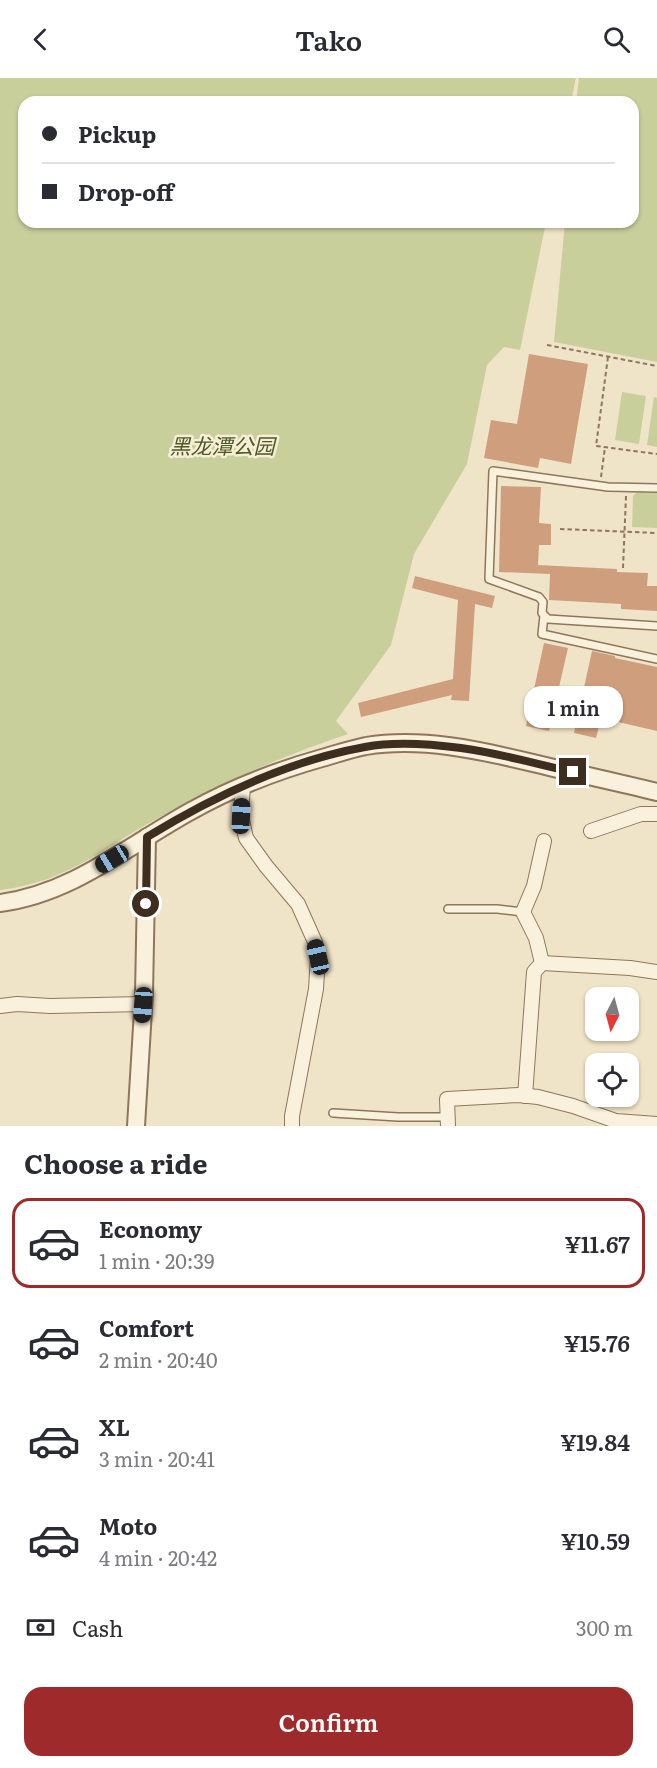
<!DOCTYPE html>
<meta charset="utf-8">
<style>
body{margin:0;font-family:Literata,"Noto Sans SC",serif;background:#f7f7f7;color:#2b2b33;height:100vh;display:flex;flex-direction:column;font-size:22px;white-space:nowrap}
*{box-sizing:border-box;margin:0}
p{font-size:20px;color:#7c7c81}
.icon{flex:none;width:33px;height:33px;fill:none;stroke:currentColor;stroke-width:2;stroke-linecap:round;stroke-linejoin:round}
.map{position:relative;height:1048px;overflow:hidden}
.drawer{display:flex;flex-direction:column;background:#fff;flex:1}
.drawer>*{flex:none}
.hud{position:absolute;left:18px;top:18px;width:621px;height:132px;border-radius:18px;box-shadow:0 2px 4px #0004;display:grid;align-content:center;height:132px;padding:0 24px;background:#fff}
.needle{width:39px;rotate:186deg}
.buttons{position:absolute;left:585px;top:909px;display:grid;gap:12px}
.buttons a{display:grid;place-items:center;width:54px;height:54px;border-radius:12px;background:#fff;box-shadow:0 2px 4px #0004;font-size:30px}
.end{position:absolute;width:27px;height:27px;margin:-14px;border:8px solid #3d2e20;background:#fff;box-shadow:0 0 0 3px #fff}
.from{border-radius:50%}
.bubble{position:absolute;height:42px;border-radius:18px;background:#fff;box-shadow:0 2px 4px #0004;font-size:20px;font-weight:600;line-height:42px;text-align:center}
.car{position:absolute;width:18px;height:36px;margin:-18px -9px;border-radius:8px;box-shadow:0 0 4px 2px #0007;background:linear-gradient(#222 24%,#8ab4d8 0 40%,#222 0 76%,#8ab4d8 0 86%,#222 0)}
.hud b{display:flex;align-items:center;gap:21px;height:57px;font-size:22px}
.hud b+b{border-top:2px solid #e1e1e2}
.hud i{width:15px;height:15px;background:#2b2b33}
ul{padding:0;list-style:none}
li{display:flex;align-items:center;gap:18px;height:90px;margin:0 12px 9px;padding:0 12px;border:3px solid transparent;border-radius:18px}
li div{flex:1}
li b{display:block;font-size:22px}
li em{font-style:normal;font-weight:600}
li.current{border-color:#9e2a2b}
li>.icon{width:54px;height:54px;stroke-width:1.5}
h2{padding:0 24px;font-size:27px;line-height:72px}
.pay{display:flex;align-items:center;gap:15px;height:66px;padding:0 24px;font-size:22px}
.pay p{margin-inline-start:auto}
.primary-button{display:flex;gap:12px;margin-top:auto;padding:12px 24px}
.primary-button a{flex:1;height:69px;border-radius:18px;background:#9e2a2b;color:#fff;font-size:24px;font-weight:600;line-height:69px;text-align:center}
header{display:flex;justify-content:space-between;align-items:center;height:78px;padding:0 24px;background:#fff;font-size:27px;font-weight:600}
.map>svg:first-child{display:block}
.green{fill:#c9cf9b}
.building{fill:#cf9f7d}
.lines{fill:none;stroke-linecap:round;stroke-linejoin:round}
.service-casing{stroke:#8d765c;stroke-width:10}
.minor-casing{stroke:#8d765c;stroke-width:16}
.tertiary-casing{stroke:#8d765c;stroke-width:20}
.path{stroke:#8d765c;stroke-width:2;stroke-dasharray:4.5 3;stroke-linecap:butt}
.service{stroke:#faf1dc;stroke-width:7}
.minor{stroke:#faf1dc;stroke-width:14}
.tertiary{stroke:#faf1dc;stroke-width:16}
.route{stroke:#3d2e20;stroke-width:8}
.labels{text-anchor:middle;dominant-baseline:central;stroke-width:5;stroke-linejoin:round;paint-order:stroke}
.park-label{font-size:21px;font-style:italic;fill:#4d5a26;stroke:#f7eed8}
</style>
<header><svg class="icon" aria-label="back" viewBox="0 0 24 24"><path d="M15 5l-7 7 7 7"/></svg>Tako<svg class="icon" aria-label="search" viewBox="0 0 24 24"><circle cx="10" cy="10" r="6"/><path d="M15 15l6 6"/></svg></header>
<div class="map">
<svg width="657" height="1048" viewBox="0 0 657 1048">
<rect width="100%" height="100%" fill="#f0e4c8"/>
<g class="green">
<path d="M0 0H576L571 24H24V144H546L520 272 504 269 487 287 467 386 414 476 391 567 336 643 348 656C328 663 307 670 288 678 244 695 202 716 160 739 103 769 69 804 0 812Z"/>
<path d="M579 0H657V284L554 264 565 144H633V24H576Z"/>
<path d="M622 314 646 318 639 366 615 362Z"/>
<path d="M654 319 657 320V369L647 367Z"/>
<path d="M637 414 657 415V450L632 449 633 418Z"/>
</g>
<g class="building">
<path d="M529 276 588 286 571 386 540 380 538 390 484 380 491 342 517 346Z"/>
<path d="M501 408 541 409 539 445 551 446V467H539L538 487 617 491V494L648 495 647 508H657V533L621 531V526L549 522 550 496 499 494Z"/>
<path d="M415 498 495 518 492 530 475 526 469 623 451 622 452 617 361 639 358 625 453 601 458 522 412 510Z"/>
<path d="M544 565 568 570 549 653 526 648Z"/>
<path d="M592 573 615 578V580L657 589V653L601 640 596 660 574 655Z"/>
</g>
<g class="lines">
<defs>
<g id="service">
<path d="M657 410 608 409 493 393 489 501 539 519 543 524 542 535 548 541 657 548"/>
<path d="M544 538 542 556 657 581"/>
<path d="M448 831H497L523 834"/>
<path d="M333 1035 398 1039H448"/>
</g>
<g id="minor">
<path d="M243 707 241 738 246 760 266 788 298 826 315 864 318 879 316 911 292 1038V1048"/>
<path d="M591 753 641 736H657"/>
<path d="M542 885 536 860 523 834 534 808 544 763"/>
<path d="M0 928 17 926 50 928 143 926"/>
<path d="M525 1018 534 894 542 885 630 890 657 894"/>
<path d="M448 1048 447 1021 519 1017 538 1019 573 1028 616 1043 657 1046"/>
</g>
<g id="tertiary">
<path d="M0 825C72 816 129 767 191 733 232 710 276 693 322 680 336 676 351 671 366 668 421 659 479 672 533 685 574 695 616 704 657 714"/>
<path d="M136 1048 144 916 147 759"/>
</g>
</defs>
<use href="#service" class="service-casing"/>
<use href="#minor" class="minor-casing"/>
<use href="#tertiary" class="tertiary-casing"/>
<g class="path">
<path d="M547 267 657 288"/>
<path d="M608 279 596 368 657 376"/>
<path d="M601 399 605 369"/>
<path d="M560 451 657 455"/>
<path d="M623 490 626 418"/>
</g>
<use href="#service" class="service"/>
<use href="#minor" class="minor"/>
<use href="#tertiary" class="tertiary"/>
</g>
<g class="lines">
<path class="route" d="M146 826 147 759C214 718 287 683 365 669 396 663 431 666 461 670 499 675 536 686 573 694"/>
</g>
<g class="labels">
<g class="park-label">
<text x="222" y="366">黑龙潭公园</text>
</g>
</g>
</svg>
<div class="buttons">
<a><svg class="needle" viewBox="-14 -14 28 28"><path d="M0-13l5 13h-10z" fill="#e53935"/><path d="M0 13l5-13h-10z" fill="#7c7c81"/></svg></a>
<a><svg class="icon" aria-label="locate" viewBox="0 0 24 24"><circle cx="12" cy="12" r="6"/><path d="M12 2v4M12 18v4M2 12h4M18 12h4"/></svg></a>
</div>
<i class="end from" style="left:146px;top:826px"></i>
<i class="end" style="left:573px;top:694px"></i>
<div class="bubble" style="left:524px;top:608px;width:99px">1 min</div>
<i class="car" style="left:241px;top:738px;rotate:3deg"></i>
<i class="car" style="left:112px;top:781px;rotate:239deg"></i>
<i class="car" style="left:318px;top:879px;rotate:347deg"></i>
<i class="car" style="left:143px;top:927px;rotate:184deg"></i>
<div class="hud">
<b><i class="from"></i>Pickup</b>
<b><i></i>Drop-off</b>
</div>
</div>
<section class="drawer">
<h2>Choose a ride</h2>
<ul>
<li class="current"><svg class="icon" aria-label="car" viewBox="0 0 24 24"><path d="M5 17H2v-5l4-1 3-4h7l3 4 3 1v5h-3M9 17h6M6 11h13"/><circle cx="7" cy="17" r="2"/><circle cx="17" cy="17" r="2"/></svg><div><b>Economy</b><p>1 min · 20:39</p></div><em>¥11.67</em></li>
<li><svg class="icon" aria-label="car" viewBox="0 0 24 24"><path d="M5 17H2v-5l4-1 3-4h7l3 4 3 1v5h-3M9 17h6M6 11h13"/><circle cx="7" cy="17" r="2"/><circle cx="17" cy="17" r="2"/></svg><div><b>Comfort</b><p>2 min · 20:40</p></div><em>¥15.76</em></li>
<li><svg class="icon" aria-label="car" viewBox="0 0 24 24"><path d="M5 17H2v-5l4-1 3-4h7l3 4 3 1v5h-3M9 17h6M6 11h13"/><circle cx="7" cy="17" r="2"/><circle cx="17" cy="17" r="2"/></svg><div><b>XL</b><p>3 min · 20:41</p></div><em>¥19.84</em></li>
<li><svg class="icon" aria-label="car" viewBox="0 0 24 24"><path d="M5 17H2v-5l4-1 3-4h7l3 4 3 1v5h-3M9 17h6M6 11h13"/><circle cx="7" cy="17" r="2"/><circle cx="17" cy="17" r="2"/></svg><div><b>Moto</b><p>4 min · 20:42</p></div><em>¥10.59</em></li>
</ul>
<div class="pay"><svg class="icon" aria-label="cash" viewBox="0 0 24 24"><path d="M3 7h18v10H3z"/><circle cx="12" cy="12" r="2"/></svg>Cash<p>300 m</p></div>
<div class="primary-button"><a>Confirm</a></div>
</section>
